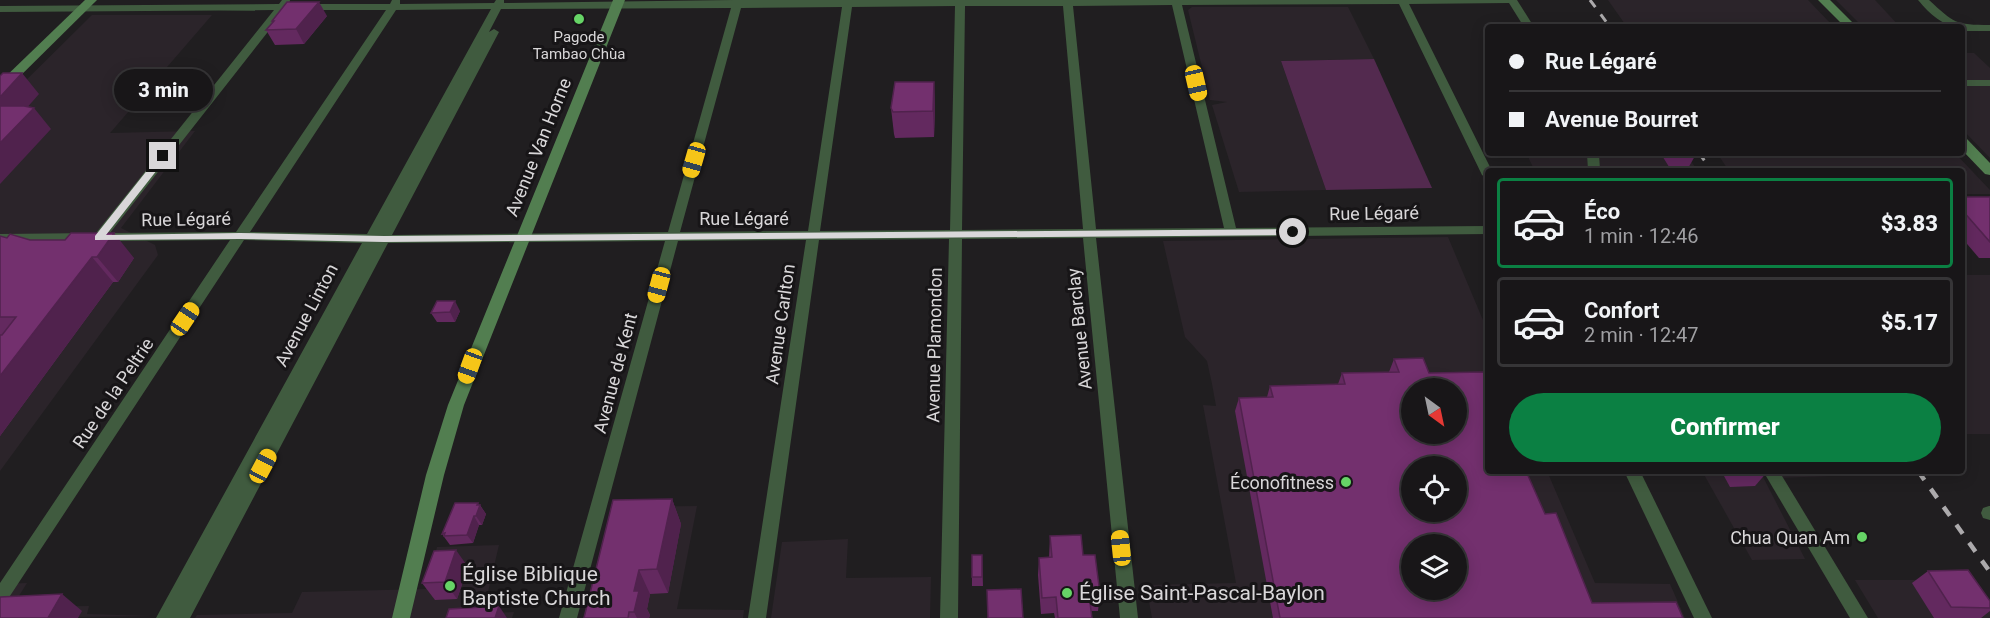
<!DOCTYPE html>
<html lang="fr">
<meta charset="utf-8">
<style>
body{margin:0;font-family:Roboto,sans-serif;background:#252325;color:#f1f3f6;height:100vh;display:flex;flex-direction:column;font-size:22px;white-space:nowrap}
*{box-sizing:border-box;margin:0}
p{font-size:20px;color:#9f9fa2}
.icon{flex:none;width:33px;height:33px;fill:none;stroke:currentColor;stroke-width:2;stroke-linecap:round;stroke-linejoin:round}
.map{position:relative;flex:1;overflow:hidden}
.sheet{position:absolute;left:1485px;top:168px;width:480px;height:306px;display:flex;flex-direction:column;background:#181618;border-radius:6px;box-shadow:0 3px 15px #0003,0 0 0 2px #363537}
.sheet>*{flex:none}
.top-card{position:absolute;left:1485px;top:24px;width:480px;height:132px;border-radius:6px;box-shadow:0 3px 15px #0003,0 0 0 2px #363537;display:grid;align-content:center;height:132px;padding:0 24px;background:#181618}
.needle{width:39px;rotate:147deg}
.fabs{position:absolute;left:1401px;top:378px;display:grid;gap:12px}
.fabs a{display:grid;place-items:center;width:66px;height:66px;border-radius:50%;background:#181618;box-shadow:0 3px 15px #0003,0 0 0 2px #363537;font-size:30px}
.end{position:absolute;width:27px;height:27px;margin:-14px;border:8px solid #d9d7d9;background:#111;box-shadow:0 0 0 3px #111}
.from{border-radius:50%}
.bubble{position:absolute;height:42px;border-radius:21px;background:#181618;box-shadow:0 3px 15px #0003,0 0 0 2px #363537;font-size:20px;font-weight:800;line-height:42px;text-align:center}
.car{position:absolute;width:18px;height:36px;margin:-18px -9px;border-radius:8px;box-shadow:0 0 4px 2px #0007;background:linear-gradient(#f5c518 24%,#345 0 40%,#f5c518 0 76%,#345 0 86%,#f5c518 0)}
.top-card b{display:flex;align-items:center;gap:21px;height:57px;font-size:22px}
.top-card b+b{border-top:2px solid #363537}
.top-card i{width:15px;height:15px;background:#f1f3f6}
ul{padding:10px 0 0;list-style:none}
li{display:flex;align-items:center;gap:18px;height:90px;margin:0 12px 9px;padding:0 12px;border:3px solid #363537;border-radius:6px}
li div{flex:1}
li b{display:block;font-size:22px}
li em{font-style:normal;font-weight:800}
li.current{border-color:#0b8043}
li>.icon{width:54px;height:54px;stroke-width:1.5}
.cta{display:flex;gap:12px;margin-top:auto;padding:12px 24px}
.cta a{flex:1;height:69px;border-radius:36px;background:#0b8043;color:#fff;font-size:24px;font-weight:800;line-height:69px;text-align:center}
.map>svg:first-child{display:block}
.built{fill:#2b242a;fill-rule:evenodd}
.green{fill:#532a4f}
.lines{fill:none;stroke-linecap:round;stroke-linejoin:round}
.street{fill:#405b3f;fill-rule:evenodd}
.secondary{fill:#527e50;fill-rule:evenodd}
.rail-far1{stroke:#acaaac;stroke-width:3;stroke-dasharray:9 9;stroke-linecap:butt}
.rail{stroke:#acaaac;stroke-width:4.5;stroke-dasharray:11 11;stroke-linecap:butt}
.wall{fill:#63295f}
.shaded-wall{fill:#50224d}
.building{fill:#73306e;stroke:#50224d;stroke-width:1.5;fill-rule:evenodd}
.route{fill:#d9d7d9}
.poi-dot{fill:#66d466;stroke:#171517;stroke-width:2}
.labels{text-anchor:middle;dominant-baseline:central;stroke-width:6;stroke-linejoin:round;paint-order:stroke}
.far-poi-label{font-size:15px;fill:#d9d7d9;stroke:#171517}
.street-label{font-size:18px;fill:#d9d7d9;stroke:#171517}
.poi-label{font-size:18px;fill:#d9d7d9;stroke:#171517;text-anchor:end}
.near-poi-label{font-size:21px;fill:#d9d7d9;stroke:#171517;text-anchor:start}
</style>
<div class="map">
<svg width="1990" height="618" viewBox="0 0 1990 618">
<rect width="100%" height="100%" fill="#201e20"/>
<g class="built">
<path d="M1608 0H1808L1834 27H1627Z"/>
<path d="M1836 0H1875L1900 27H1863Z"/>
<path d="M1192 7H1348L1374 59 1281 61 1326 190 1239 192 1212 105 1227 102 1210 100 1188 10Z"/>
<path d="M92 15H212L110 133 195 131 121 228 155 245 158 255 0 471V106Z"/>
<path d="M1962 53H1974L1990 68V158L1962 129Z"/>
<path d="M1529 153H1685L1698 171H1535L1529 159Z"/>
<path d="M1717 153H1955L1990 190V194H1962V171H1729Z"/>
<path d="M1448 237 1488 332V471H1547L1595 583 1670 584 1685 618H1152L1146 585 1236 583 1203 405 1216 406 1212 384 1207 361 1185 337 1163 241ZM1412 388H1456V434H1412ZM1412 466H1456V512H1412ZM1412 544H1456V590H1412Z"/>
<rect x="1962" y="275" width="28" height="159"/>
<path d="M1702 471H1760L1805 559 1752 560Z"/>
<path d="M1771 471H1909L1911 473 1775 478Z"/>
<path d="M697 506 677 609 744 610 743 618H583L611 507Z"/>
<path d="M848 539 846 578 931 577 930 618H771L782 542Z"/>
<path d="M499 545 483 613 514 612 512 618H195L197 615 292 613 302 592 427 589 437 547Z"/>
<path d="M1855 580H1969L1990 610V618H1878Z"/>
<path d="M27 583 12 607 89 606 87 614 153 616 0 618V584Z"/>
</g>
<path class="green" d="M1374 59 1432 188 1326 190 1281 61Z"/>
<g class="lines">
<g class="street">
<path d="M282 0H290L289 4H390L392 0H400V4L494 3 496 0H504V3L733 0H1517L1534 27H1524L1509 3 1409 4 1492 171H1488V179L1482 175 1399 4 1182 5 1236 228 1488 226V234L1096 238 1138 618H1120L1083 238 962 239 958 618H940L949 239 819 240 766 618H748L806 240 678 241 577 618H559L665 241 388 243 190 618H156L362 243 244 240 6 602 0 605V583L230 240 0 242V234L96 233 274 10 0 12V6L279 4ZM1172 5 1224 228 1096 229 1073 6ZM955 6 950 230 820 231 852 7ZM965 6H1063L1083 229 962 230ZM842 7 808 231 680 232 741 8ZM731 8 668 232 392 235 499 32 494 29 489 32 501 9ZM491 9 367 234 250 232 396 10ZM285 10H386L236 232 110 233Z"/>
<path d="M1918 0H1929C1954 23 1955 25 1990 25V31H1962V27C1943 27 1930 14 1918 0Z"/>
<rect x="1962" y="80" width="28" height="6"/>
<path d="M1587 153H1599L1600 171H1588Z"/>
<path d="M1624 471H1640L1712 618H1694Z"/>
<path d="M1763 471H1779L1868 618H1850Z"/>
<path d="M1989 506H1990V520L1983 518 1981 513 1983 508Z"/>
</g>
<g class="secondary">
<path d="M85 0H97L4 92 0 93V82Z"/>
<path d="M613 0H625L464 405 444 475 410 618H392L426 475 448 405Z"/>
<path d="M1818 0H1830L1857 27H1845Z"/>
<path d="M1962 138 1967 139 1990 163V175L1985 174 1962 150Z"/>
</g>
<g class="rail-far1">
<path d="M1590 0 1610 27"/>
<path d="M1699 153 1712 171"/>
</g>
<path class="rail" d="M1918 471 1990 572"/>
</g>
<g class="wall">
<path d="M327 16 304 44 275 45 266 30 272 22V21Z"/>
<path d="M934 82 935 108 934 137 895 138 894 134 891 108Z"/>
<path d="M1631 153H1693L1695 156 1687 170H1671L1661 154 1632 155Z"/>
<path d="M1962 197H1990V258H1979L1962 238Z"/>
<path d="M0 236 7 238 30 240 134 258 118 282H113L0 436Z"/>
<path d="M460 311 455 322H437L431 313Z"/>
<path d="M1394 359 1429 373 1545 514 1592 603 1683 618H1273L1235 411 1239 398 1267 397 1270 386 1338 384 1342 373 1389 372Z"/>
<path d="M1729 471H1768L1755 486 1730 487 1724 476Z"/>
<path d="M672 499 681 524 668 593 650 594 647 609 650 615 649 618H584Z"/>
<path d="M479 505H480L486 514 482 525H479L473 543 450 545 442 534Z"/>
<path d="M1050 536 1083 555 1100 594 1098 611H1091L1092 618H1055L1054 613 1041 614 1038 575 1039 558H1049Z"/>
<path d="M972 555H982L983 586H972Z"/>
<path d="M468 567 457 599 435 600 422 583Z"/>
<path d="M1928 571 1990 601V611L1981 618H1934L1912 583Z"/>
</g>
<g class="shaded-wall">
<path d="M319 2 327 16 304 44 296 29Z"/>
<path d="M22 73 39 94 10 127 0 115V97Z"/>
<path d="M934 82 935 108 934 137 933 111Z"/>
<path d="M34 108 51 129 0 184V143Z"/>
<path d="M114 233 134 258 118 282 97 257Z"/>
<path d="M92 257 113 282 0 436V376Z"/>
<path d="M455 301 460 311 455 322 450 312Z"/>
<path d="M672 499 681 524 668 593 657 569Z"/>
<path d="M478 503 486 514 482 525 476 516Z"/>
<path d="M474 516 479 525 473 543 467 535Z"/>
<path d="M456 550 468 567 457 599 445 582Z"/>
<path d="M639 570 650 594 647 609 650 615 649 618H637L634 612V591Z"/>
<path d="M62 594 82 611 78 618H48Z"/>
<path d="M499 606 507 618H495Z"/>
</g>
<g class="building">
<path d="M287 2H319L296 29 266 30 274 21H272Z"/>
<path d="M3 73H22L0 97V76Z"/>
<path d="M895 82H934L933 111 893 112 891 108Z"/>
<path d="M0 106H24L34 108 0 143Z"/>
<path d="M1678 153H1693L1695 156H1680Z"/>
<path d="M1962 197H1990V242L1962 210Z"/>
<path d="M71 233H114L97 257H92L0 376V335H2L16 317H0V236L7 238 10 234 30 240H65Z"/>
<path d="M437 301H455L450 312 431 313Z"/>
<path d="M1423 358 1429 373 1484 372 1488 381V471H1526L1545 514 1556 513 1592 603 1676 602 1683 618H1280L1239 398 1273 397 1270 386 1345 384 1342 373 1399 372 1394 359ZM1412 388H1456V434H1412ZM1412 466H1456V512H1412ZM1412 544H1456V590H1412Z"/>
<path d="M672 499 657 569 639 570 634 591H639L634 612H629L628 618H584L613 500Z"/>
<path d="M455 503H478L477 505H480L476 516H474L467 535 444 536 445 533 442 534Z"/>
<path d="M1081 535 1083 555H1095L1100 594 1089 595 1092 618H1058L1056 597 1042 598 1039 558 1052 557 1050 536Z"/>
<path d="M456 550 445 582 422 583 434 551Z"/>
<rect x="972" y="555" width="10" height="22"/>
<path d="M1968 570 1990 601V608L1951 607 1928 571Z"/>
<path d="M1021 589 1023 618H988L987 590Z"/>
<path d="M62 594 48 618H0V597Z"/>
<path d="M499 606 495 618H446L449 609Z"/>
</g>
<path class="route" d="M160 154 168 156 106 235 240 233 384 236 1293 229 1297 232 1293 235 384 242 240 239 95 240V236Z"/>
<g class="poi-dot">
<circle cx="579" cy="19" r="6"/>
<circle cx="1346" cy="482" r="6"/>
<circle cx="1862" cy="537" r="6"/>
<circle cx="450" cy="586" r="6"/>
<circle cx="1067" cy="593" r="6"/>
</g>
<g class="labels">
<g class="far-poi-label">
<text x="579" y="37">Pagode<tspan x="579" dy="17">Tambao Chùa</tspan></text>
</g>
<g class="street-label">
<text transform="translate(538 147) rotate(-68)">Avenue Van Horne</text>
<text transform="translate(1374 213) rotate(-1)">Rue Légaré</text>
<text x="744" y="218">Rue Légaré</text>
<text transform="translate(186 219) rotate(-1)">Rue Légaré</text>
<text transform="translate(306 315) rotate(-62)">Avenue Linton</text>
<text transform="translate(780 324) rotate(-82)">Avenue Carlton</text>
<text transform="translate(1079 329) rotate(-96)">Avenue Barclay</text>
<text transform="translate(934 345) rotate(-89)">Avenue Plamondon</text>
<text transform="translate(615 373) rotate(-75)">Avenue de Kent</text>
<text transform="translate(113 393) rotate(-56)">Rue de la Peltrie</text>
</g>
<g class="poi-label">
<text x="1334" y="482">Éconofitness</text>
<text x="1850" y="537">Chua Quan Am</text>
</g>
<g class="near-poi-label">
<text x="462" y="574">Église Biblique<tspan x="462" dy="24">Baptiste Church</tspan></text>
<text x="1079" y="593">Église Saint-Pascal-Baylon</text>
</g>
</g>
</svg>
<div class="fabs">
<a><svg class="needle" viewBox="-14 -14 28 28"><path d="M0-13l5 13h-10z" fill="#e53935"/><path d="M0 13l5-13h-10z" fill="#9f9fa2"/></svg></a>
<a><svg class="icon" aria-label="locate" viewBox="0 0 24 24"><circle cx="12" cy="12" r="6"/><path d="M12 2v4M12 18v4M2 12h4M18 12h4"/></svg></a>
<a><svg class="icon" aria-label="layers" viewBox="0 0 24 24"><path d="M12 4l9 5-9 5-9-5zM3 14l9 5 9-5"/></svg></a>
</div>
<i class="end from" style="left:1293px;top:232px"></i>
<i class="end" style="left:163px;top:156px"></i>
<div class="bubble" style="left:114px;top:69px;width:99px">3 min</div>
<i class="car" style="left:1196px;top:83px;rotate:167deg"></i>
<i class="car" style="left:694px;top:160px;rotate:196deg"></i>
<i class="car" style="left:659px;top:285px;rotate:195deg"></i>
<i class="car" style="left:185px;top:319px;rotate:34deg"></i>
<i class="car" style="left:470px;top:366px;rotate:200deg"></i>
<i class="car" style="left:263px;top:466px;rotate:28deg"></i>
<i class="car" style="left:1121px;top:548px;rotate:354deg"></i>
<div class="top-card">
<b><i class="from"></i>Rue Légaré</b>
<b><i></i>Avenue Bourret</b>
</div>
<section class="sheet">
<ul>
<li class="current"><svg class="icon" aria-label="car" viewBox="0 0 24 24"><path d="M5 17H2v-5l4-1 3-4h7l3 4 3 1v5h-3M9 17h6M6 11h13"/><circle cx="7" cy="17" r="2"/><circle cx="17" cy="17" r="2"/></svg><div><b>Éco</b><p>1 min · 12:46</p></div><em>$3.83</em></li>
<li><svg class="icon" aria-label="car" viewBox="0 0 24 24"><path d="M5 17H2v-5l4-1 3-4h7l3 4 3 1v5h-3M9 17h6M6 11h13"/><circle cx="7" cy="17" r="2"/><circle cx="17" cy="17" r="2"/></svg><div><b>Confort</b><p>2 min · 12:47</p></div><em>$5.17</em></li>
</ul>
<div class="cta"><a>Confirmer</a></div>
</section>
</div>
